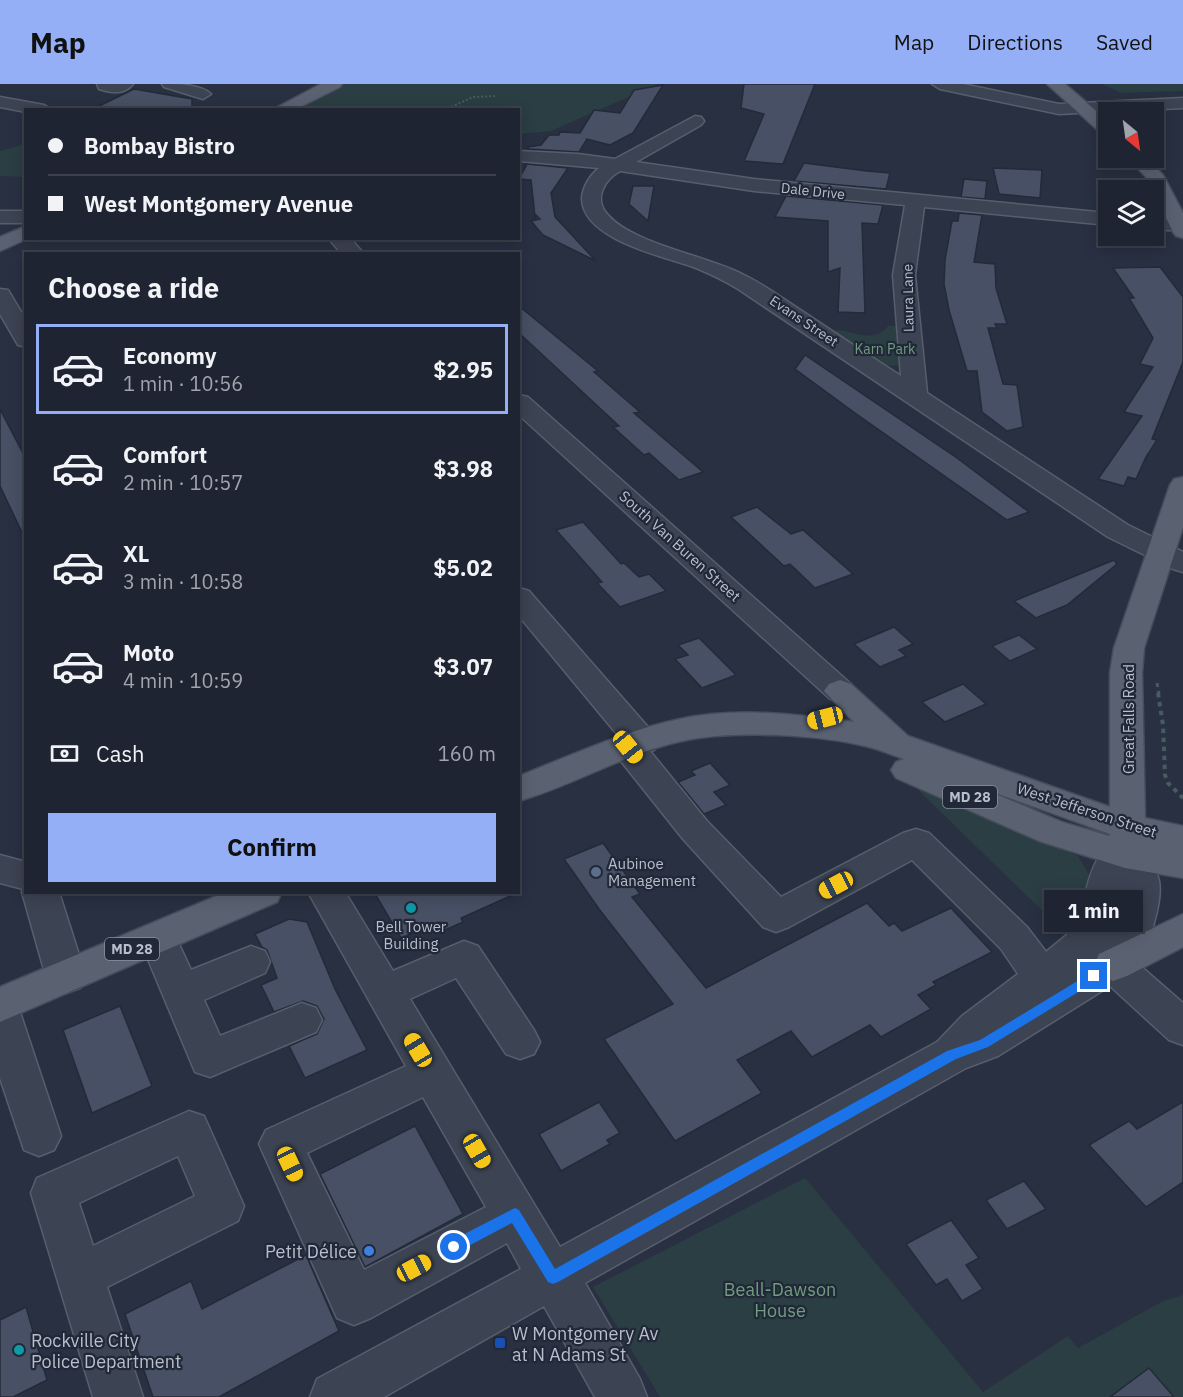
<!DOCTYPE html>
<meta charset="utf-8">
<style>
body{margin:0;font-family:"IBM Plex Sans",sans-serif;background:#262c3a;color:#f1f3f6;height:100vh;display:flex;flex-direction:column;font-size:22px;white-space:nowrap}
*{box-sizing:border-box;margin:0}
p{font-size:20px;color:#a1a4ac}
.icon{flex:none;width:33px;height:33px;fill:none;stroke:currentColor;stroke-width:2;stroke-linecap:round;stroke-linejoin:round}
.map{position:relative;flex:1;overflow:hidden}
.panel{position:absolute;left:24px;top:168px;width:496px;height:642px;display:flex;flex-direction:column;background:#1e2432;border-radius:0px;box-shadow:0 3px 15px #0003,0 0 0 2px #3c414d}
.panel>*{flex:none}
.guide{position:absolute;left:24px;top:24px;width:496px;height:132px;border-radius:0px;box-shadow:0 3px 15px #0003,0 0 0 2px #3c414d;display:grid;align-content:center;height:132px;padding:0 24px;background:#1e2432}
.needle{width:39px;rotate:151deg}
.buttons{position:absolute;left:1098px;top:18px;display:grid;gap:12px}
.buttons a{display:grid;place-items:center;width:66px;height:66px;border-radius:0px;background:#1e2432;box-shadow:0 3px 15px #0003,0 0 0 2px #3c414d;font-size:30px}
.end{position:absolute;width:27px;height:27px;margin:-14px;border:8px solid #1a73e8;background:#fff;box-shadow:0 0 0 3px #fff}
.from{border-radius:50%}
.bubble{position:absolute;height:42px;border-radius:0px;background:#1e2432;box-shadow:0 3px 15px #0003,0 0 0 2px #3c414d;font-size:20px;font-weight:700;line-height:42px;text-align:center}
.car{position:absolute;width:18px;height:36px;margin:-18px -9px;border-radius:8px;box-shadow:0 0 4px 2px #0007;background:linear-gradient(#f5c518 24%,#345 0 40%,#f5c518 0 76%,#345 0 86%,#f5c518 0)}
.guide b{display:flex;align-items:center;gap:21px;height:57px;font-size:22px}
.guide b+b{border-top:2px solid #3c414d}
.guide i{width:15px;height:15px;background:#f1f3f6}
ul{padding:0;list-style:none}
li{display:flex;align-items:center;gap:18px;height:90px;margin:0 12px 9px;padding:0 12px;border:3px solid transparent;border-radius:0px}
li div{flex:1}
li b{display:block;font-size:22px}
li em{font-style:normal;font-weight:700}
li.current{border-color:#94aff6}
li>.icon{width:54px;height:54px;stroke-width:1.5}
h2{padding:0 24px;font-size:27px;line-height:72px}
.pay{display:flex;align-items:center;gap:15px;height:66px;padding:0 24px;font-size:22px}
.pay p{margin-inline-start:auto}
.cta{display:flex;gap:12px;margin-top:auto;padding:12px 24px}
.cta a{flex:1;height:69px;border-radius:0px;background:#94aff6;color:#111;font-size:24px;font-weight:700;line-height:69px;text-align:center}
header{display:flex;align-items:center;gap:36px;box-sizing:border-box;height:84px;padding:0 30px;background:#94aff6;color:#111}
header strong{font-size:28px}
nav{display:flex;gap:33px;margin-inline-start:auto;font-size:21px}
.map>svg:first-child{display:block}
.green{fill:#2a3e43}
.building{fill:#475064;stroke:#232a39;stroke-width:1.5}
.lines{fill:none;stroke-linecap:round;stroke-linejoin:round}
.minor-casing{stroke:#575e6c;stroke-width:3}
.major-casing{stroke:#464c5b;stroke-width:3}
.path-far2{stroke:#485b60;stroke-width:2;stroke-dasharray:2 2;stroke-linecap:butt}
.path-far1{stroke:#485b60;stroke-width:3;stroke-dasharray:4 4;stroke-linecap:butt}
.path{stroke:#485b60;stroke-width:4;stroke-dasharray:4.5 4.5;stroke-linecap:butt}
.minor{fill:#3c4352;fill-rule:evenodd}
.major{fill:#5a6272;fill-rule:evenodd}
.route{fill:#1a73e8}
.service-dot{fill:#5c6f8a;stroke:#212838;stroke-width:2}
.culture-dot{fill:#0f9aa8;stroke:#212838;stroke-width:2}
.shop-dot{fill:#3f7fe0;stroke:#212838;stroke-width:2}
.transit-dot{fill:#1a4fb4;stroke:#212838;stroke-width:2}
.labels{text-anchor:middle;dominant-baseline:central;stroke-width:4.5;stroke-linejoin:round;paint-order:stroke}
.far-street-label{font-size:14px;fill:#b9becc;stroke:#212838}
.far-park-label{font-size:14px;fill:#719c7f;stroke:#212838}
.shield{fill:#212838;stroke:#8b91a0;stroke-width:1.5}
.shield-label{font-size:14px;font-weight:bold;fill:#b9becc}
.street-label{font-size:15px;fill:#b9becc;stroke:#212838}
.poi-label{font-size:15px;fill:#b9becc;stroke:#212838;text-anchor:start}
.near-poi-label{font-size:18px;fill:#b9becc;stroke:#212838;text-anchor:start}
.near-park-label{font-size:18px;fill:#719c7f;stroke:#212838}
</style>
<header>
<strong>Map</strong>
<nav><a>Map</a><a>Directions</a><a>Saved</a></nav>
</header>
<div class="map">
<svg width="1183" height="1313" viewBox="0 0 1183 1313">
<rect width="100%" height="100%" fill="#283042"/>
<g class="green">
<path d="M334 0H658L551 47 519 50V26H280Z"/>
<path d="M1102 0H1183V7L1121 9Z"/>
<path d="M25 60V93L0 92V67Z"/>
<path d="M888 242H898L901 280C880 289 849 259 831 247 849 242 871 263 888 242Z"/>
<path d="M912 700 1078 772 1092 796 1086 824 1069 853Z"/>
<path d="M805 1094 983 1308 1068 1252 1078 1264 1163 1217 1183 1211V1313H660L593 1203Z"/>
</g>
<g class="building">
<path d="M744 0H815L783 80 744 77 764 30 741 24Z"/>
<path d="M663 1 633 49 610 61 587 55 579 68 528 65V63L541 61 549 51H559L560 48 580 49 594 26 620 29 634 6Z"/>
<path d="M134 5 192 15V26H91Z"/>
<path d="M804 79 867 87 890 89 886 105 794 97Z"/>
<path d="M527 80 568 84 551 109 555 133 596 177 543 151 531 137 540 135 536 131 535 133 531 96 519 95Z"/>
<path d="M993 84 1042 86 1040 114 999 110Z"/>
<path d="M964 95 987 97 985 115 961 113Z"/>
<path d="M633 102H654L648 137 629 120Z"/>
<path d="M786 112 883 121 878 140 862 139 865 229 838 228 840 184 828 188V137L775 133Z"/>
<path d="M959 129 982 131 974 178 995 180 996 204 1007 240H995L997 244H988L1003 300 1017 301 1023 343 1007 347 982 328 977 287H967L949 226 944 200 945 176 952 137H958Z"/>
<path d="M1160 183 1183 213V278L1152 355 1157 356 1146 373 1136 395 1128 393 1124 402 1098 395 1142 332 1124 328 1153 283 1140 280 1153 254 1129 214H1134L1113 184Z"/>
<path d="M519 222 598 287 594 288 640 328 634 329 703 388 679 396 649 369 644 371 613 343 619 342 519 249Z"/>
<path d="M805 271 957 374 1029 428 1007 436 855 329 795 285Z"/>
<path d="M0 325 26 375V457L0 402Z"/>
<path d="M757 423 791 450 803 446 853 490 815 504 790 480 784 482 731 433Z"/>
<path d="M583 438 621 480 624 479 639 493 649 490 666 507 620 523 597 499 602 498 556 446Z"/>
<path d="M1114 476 1117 480 1067 521 1036 534 1014 517Z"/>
<path d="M894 543 913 560 899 566 906 572 880 583 854 560Z"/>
<path d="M1019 551 1037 565 1010 577 992 562Z"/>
<path d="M699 554 736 591 702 604 675 575 688 571 678 561Z"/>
<path d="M963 600 986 620 945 638 922 618Z"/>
<path d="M710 679 730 701 714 708 726 721 704 730 678 698 695 691 691 687Z"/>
<path d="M603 759 640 810 632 813 706 904 867 819 889 842 894 839 902 847 951 824 992 868 933 898 936 901 918 911 931 925 881 953 870 941 812 973 791 947 737 976 762 1009 675 1057 604 955 673 920 599 825 564 775Z"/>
<path d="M374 808H519L461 834 463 838 445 846 440 838 401 854Z"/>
<path d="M289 835 307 838 335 905 367 966 305 994 289 962 317 950 324 935 317 922 303 917 274 928 261 901 277 894 267 866 262 863 255 850Z"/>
<path d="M120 922 152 1002 92 1029 63 946Z"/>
<path d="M599 1018 620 1049 607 1056 610 1060 561 1087 539 1050Z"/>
<path d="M1183 1018V1098L1146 1123 1089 1061 1129 1037 1137 1045Z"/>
<path d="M415 1042 463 1130 365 1183 320 1090Z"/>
<path d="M1024 1097 1046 1125 1007 1145 986 1116Z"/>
<path d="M951 1136 979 1174 966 1181 983 1205 962 1217 947 1195 936 1201 906 1160Z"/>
<path d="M306 1171 339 1247 219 1313H153L125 1230 191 1197 202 1225Z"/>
<path d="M26 1223 47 1296 13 1313H0V1236Z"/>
<path d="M1149 1284 1174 1313H1110Z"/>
</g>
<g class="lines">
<defs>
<g id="minor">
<path d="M97 0H133C124 11 112 9 99 5Z"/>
<path d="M162 0C177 0 200 0 211 10L203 15 164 3Z"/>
<path d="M932 0H963L1059 20 1183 14V24L1059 30 940 5Z"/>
<path d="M0 13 44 21 52 26H26V28L0 23Z"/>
<path d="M695 32 701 33 704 37 701 41 636 78 754 95 1108 129V141L924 123 915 191 927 309 1128 441 1183 468V488L1173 485 1108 453 738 205C725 197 711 190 696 184 666 173 583 156 582 115 582 104 590 91 599 84L519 77V67L578 70 615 75ZM620 87 754 107 905 121 893 191 901 292C868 271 835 249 802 227 783 215 765 201 744 191 708 172 633 160 608 131 593 115 604 96 620 87Z"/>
<rect x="0" y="127" width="26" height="12"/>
<path d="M1154 133 1183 137V147L1154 145Z"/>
<path d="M328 154H350L364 170H342Z"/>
<path d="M0 205 8 206 26 236V263L18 261 0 230Z"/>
<path d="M519 311 528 313 851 600 856 607 851 614 840 618 829 614 519 331Z"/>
<path d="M519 504 529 507 654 650 659 658 654 666 650 667 707 737 781 813 903 749 916 745 929 749 1027 843 1046 868 1080 840C1086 809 1091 746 1138 760 1144 771 1154 781 1158 793 1165 812 1149 862 1137 879L1183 919V961L1169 956 1110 902 998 972 966 984 585 1199 640 1295 647 1313H595L544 1222 384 1313H310L317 1295 521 1185 507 1159 371 1234 354 1241 337 1234 259 1060 266 1046 406 982 308 808H345L393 887 464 857 478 862 534 946 540 958 534 970 520 975 506 970 456 894 410 915 560 1163 937 958 962 932 1018 890 1001 865 912 776 789 843 776 848 763 843 683 755 616 671 611 663 616 655 620 654 519 532ZM423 1013 486 1123 364 1186 307 1069Z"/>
<path d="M0 771 26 778V808H59L86 893 80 904 66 909 52 904 46 893 22 808 23 805 0 799Z"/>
<path d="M158 839 171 843 191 886 251 862 265 867 270 878 265 889 204 916 220 952 302 919 316 924 322 936 316 948 210 993 195 988 139 854 145 843Z"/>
<path d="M0 911 14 916 20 928 61 1052 54 1066 39 1072 24 1066 0 994Z"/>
<path d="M189 1027 204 1032 244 1122 238 1137 107 1203 143 1313H93L31 1109 37 1094ZM178 1072 195 1112 93 1162 79 1119Z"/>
</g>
<g id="major">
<path d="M321 0H342L340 3 294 26H272Z"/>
<path d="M1047 0H1065L1108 37V51L1102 50Z"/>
<path d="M1128 74H1147L1163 91 1183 129V154L1176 152 1173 148 1146 93Z"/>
<path d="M26 142V154H29L0 167V153Z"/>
<path d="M1183 393V443L1144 564 1142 589 1145 734 1183 742V794L1125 784 1039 757 896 694 891 686 896 678 904 675C892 671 881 666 869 663 819 650 733 646 682 657 626 669 574 701 519 717V692C569 672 627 646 680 635 737 623 796 630 854 638L824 607 829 600 840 596 851 600 908 652 1110 723V589L1114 564 1170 401 1174 395ZM979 703 1110 750 1109 752 1062 738Z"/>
<path d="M226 808H282L277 818 0 938V903Z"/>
<path d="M1183 830V863L1127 892 1113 897 1099 892 1094 881 1099 870Z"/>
</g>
</defs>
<use href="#minor" class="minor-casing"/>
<use href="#major" class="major-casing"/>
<path class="path-far2" d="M444 26 473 13 497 12"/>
<path class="path-far1" d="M1157 599 1159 610"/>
<path class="path" d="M1158 609 1163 641 1165 691 1168 699 1183 714"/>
<use href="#minor" class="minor"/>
<use href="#major" class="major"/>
</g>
<path class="route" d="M1094 887 1098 889V896L988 963 956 975 558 1198 553 1200 548 1198 512 1139 459 1167 454 1169 449 1167 447 1163 449 1158 515 1124 519 1126 555 1185 947 967 980 956Z"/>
<circle class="service-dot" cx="596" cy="788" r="6"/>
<g class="culture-dot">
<circle cx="411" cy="824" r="6"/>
<circle cx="19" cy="1266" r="6"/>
</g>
<circle class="shop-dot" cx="369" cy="1167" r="6"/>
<rect class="transit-dot" x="494" y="1253" width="12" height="12" rx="3"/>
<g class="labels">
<g class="far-street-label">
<text transform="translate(813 107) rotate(6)">Dale Drive</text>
<text transform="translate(908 214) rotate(-91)">Laura Lane</text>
<text transform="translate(804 237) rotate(34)">Evans Street</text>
</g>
<g class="far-park-label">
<text x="885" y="265">Karn Park</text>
</g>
<g class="shield">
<rect x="943" y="702" width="54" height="22" rx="4.5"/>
<rect x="105" y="854" width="54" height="22" rx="4.5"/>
</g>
<g class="shield-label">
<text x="970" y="713">MD 28</text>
<text x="132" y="865">MD 28</text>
</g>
<g class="street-label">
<text transform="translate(680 462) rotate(42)">South Van Buren Street</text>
<text transform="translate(1128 635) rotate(-90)">Great Falls Road</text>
<text transform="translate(1087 726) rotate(18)">West Jefferson Street</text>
</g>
<g class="poi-label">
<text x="608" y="779">Aubinoe<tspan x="608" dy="17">Management</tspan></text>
<text x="411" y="842" text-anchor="middle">Bell Tower<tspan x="411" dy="17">Building</tspan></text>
</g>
<g class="near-poi-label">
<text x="357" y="1167" text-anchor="end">Petit Délice</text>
<text x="512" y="1249">W Montgomery Av<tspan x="512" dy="21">at N Adams St</tspan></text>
<text x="31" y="1256">Rockville City<tspan x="31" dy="21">Police Department</tspan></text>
</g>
<g class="near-park-label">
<text x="780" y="1205">Beall-Dawson<tspan x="780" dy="21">House</tspan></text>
</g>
</g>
</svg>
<div class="buttons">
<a><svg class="needle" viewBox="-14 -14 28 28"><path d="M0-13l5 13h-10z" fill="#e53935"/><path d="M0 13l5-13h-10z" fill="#a1a4ac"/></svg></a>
<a><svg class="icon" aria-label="layers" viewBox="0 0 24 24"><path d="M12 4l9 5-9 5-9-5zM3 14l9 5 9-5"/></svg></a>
</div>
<i class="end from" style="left:454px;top:1163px"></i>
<i class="end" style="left:1094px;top:892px"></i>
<div class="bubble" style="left:1044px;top:806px;width:99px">1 min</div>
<i class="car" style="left:825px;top:634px;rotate:256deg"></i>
<i class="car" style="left:628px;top:663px;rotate:141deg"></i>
<i class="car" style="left:836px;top:801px;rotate:242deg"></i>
<i class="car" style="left:418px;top:966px;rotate:329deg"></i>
<i class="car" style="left:477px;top:1067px;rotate:150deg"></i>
<i class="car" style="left:290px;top:1080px;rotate:155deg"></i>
<i class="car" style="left:414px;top:1184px;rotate:62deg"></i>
<div class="guide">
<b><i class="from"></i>Bombay Bistro</b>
<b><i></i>West Montgomery Avenue</b>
</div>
<section class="panel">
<h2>Choose a ride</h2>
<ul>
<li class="current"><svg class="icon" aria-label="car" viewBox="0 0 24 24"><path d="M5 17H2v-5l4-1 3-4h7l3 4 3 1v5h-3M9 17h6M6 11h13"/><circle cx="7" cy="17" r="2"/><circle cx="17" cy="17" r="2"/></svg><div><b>Economy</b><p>1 min · 10:56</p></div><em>$2.95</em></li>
<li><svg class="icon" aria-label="car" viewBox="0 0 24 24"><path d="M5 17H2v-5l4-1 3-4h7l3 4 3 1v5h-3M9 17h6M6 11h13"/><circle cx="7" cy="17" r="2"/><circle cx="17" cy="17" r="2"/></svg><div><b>Comfort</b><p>2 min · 10:57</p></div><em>$3.98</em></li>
<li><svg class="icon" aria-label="car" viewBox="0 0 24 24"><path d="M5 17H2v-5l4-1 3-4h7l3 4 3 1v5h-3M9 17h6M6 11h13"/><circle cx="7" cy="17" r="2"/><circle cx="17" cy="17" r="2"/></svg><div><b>XL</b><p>3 min · 10:58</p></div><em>$5.02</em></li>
<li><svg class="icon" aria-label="car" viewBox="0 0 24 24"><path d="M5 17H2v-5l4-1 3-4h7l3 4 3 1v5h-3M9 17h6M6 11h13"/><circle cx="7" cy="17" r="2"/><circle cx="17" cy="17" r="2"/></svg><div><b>Moto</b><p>4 min · 10:59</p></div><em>$3.07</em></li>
</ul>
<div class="pay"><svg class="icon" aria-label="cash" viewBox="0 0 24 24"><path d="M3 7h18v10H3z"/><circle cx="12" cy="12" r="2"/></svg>Cash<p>160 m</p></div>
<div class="cta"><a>Confirm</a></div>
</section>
</div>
